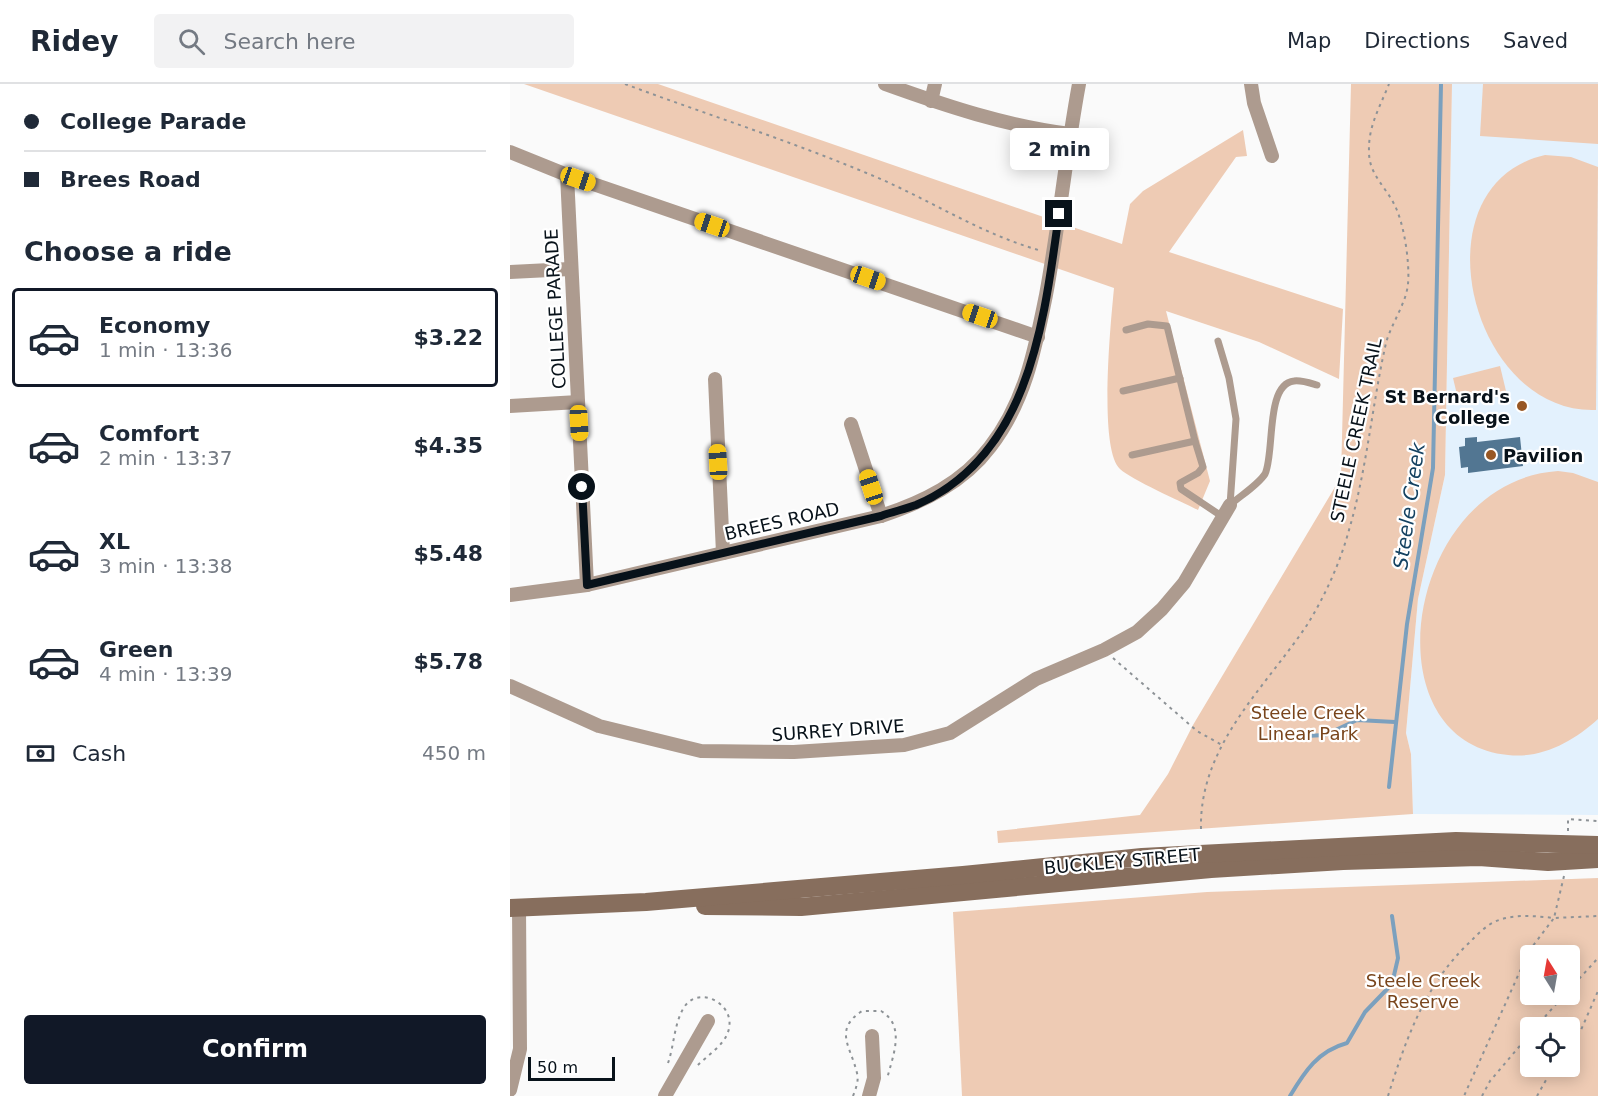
<!DOCTYPE html>
<meta charset="utf-8">
<style>
body{margin:0;font-family:"DejaVu Sans",sans-serif;background:#f2f2f3;color:#1f2937;height:100vh;display:flex;flex-direction:column;font-size:22px;white-space:nowrap}
*{box-sizing:border-box;margin:0}
p{font-size:20px;color:#747a83}
.icon{flex:none;width:33px;height:33px;fill:none;stroke:currentColor;stroke-width:2;stroke-linecap:round;stroke-linejoin:round}
.map{position:relative;flex:1;overflow:hidden}
.side{display:flex;flex-direction:column;background:#fff;width:510px}
.side>*{flex:none}
.banner{display:grid;align-content:center;height:132px;padding:0 24px;background:#fff}
.needle{width:39px;rotate:349deg}
.fabs{position:absolute;left:1010px;top:861px;display:grid;gap:12px}
.fabs a{display:grid;place-items:center;width:60px;height:60px;border-radius:6px;background:#fff;box-shadow:0 3px 15px #0003;font-size:30px}
.scale{position:absolute;left:18px;bottom:15px;width:87px;box-sizing:border-box;padding-left:6px;border:3px solid #08121a;border-top:0;font-size:16px;line-height:21px;white-space:nowrap;color:#08121a;-webkit-text-stroke:4px #fff;paint-order:stroke}
.end{position:absolute;width:27px;height:27px;margin:-14px;border:8px solid #08121a;background:#fff;box-shadow:0 0 0 3px #fff}
.from{border-radius:50%}
.bubble{position:absolute;height:42px;border-radius:6px;background:#fff;box-shadow:0 3px 15px #0003;font-size:20px;font-weight:700;line-height:42px;text-align:center}
.car{position:absolute;width:18px;height:36px;margin:-18px -9px;border-radius:8px;box-shadow:0 0 4px 2px #0007;background:linear-gradient(#f5c518 24%,#345 0 40%,#f5c518 0 76%,#345 0 86%,#f5c518 0)}
.banner b{display:flex;align-items:center;gap:21px;height:57px;font-size:22px}
.banner b+b{border-top:2px solid #e0e1e3}
.banner i{width:15px;height:15px;background:#1f2937}
ul{padding:0;list-style:none}
li{display:flex;align-items:center;gap:18px;height:99px;margin:0 12px 9px;padding:0 12px;border:3px solid transparent;border-radius:6px}
li div{flex:1}
li b{display:block;font-size:22px}
li em{font-style:normal;font-weight:700}
li.on{border-color:#111827}
li>.icon{width:54px;height:54px;stroke-width:1.5}
h2{padding:0 24px;font-size:27px;line-height:72px}
.pay{display:flex;align-items:center;gap:15px;height:66px;padding:0 24px;font-size:22px}
.pay p{margin-inline-start:auto}
.action{display:flex;gap:12px;margin-top:auto;padding:12px 24px}
.action a{flex:1;height:69px;border-radius:6px;background:#111827;color:#fff;font-size:24px;font-weight:700;line-height:69px;text-align:center}
header{display:flex;align-items:center;gap:36px;box-sizing:border-box;height:84px;padding:0 30px;background:#fff;border-bottom:2px solid #e0e1e3}
header strong{font-size:28px}
nav{display:flex;gap:33px;margin-inline-start:auto;font-size:21px}
.search{width:420px;height:54px;background:#f2f2f3;display:flex;align-items:center;gap:15px;box-sizing:border-box;padding:0 21px;border-radius:6px;color:#747a83;font-size:22px}
main{display:flex;flex:1;min-height:0}
.map>svg:first-child{display:block}
.built{fill:#e3f1fd}
.green{fill:#eecbb4;fill-rule:evenodd}
.lines{fill:none;stroke-linecap:round;stroke-linejoin:round}
.stream{stroke:#7ba0be;stroke-width:4}
.building{fill:#527692}
.path{stroke:#8d9296;stroke-width:2;stroke-dasharray:3 4.5;stroke-linecap:butt}
.lane{stroke:#ad9b8f;stroke-width:7}
.street{stroke:#ad9b8f;stroke-width:14}
.secondary{stroke:#876e5d;stroke-width:18}
.route{stroke:#08121a;stroke-width:8}
.poi-dot{fill:#985723;stroke:#fff;stroke-width:2}
.labels{text-anchor:middle;dominant-baseline:central;stroke-width:4.5;stroke-linejoin:round;paint-order:stroke}
.street-label{font-size:18px;fill:#08121a;stroke:#fff}
.poi-label{font-size:18px;font-weight:bold;fill:#08121a;stroke:#fff;text-anchor:end}
.park-label{font-size:18px;fill:#79451c;stroke:#fff}
.water-label{font-size:20px;font-style:italic;fill:#154261;stroke:#fff}
</style>
<header>
<strong>Ridey</strong>
<div class="search"><svg class="icon" aria-label="search" viewBox="0 0 24 24"><circle cx="10" cy="10" r="6"/><path d="M15 15l6 6"/></svg>Search here</div>
<nav><a>Map</a><a>Directions</a><a>Saved</a></nav>
</header>
<main>
<section class="side">
<div class="banner">
<b><i class="from"></i>College Parade</b>
<b><i></i>Brees Road</b>
</div>
<h2>Choose a ride</h2>
<ul>
<li class="on"><svg class="icon" aria-label="car" viewBox="0 0 24 24"><path d="M5 17H2v-5l4-1 3-4h7l3 4 3 1v5h-3M9 17h6M6 11h13"/><circle cx="7" cy="17" r="2"/><circle cx="17" cy="17" r="2"/></svg><div><b>Economy</b><p>1 min · 13:36</p></div><em>$3.22</em></li>
<li><svg class="icon" aria-label="car" viewBox="0 0 24 24"><path d="M5 17H2v-5l4-1 3-4h7l3 4 3 1v5h-3M9 17h6M6 11h13"/><circle cx="7" cy="17" r="2"/><circle cx="17" cy="17" r="2"/></svg><div><b>Comfort</b><p>2 min · 13:37</p></div><em>$4.35</em></li>
<li><svg class="icon" aria-label="car" viewBox="0 0 24 24"><path d="M5 17H2v-5l4-1 3-4h7l3 4 3 1v5h-3M9 17h6M6 11h13"/><circle cx="7" cy="17" r="2"/><circle cx="17" cy="17" r="2"/></svg><div><b>XL</b><p>3 min · 13:38</p></div><em>$5.48</em></li>
<li><svg class="icon" aria-label="car" viewBox="0 0 24 24"><path d="M5 17H2v-5l4-1 3-4h7l3 4 3 1v5h-3M9 17h6M6 11h13"/><circle cx="7" cy="17" r="2"/><circle cx="17" cy="17" r="2"/></svg><div><b>Green</b><p>4 min · 13:39</p></div><em>$5.78</em></li>
</ul>
<div class="pay"><svg class="icon" aria-label="cash" viewBox="0 0 24 24"><path d="M3 7h18v10H3z"/><circle cx="12" cy="12" r="2"/></svg>Cash<p>450 m</p></div>
<div class="action"><a>Confirm</a></div>
</section>
<div class="map">
<svg width="1088" height="1012" viewBox="0 0 1088 1012">
<rect width="100%" height="100%" fill="#fafafa"/>
<path class="built" d="M942 0H1088V731L903 730 901 670 896 649 908 515 935 391Z"/>
<g class="green">
<path d="M14 0H148L612 160 620 120 633 107 733 46 737 72 726 73 659 168 833 225 829 295 749 258 656 227 700 397 688 426C670 417 622 396 610 385 588 365 601 236 604 204Z"/>
<path d="M841 0H942L935 391 908 515 896 649 901 670 903 730 488 759 487 747 630 731 658 690 683 641 831 393Z"/>
<path d="M973 0H1088V60L970 52Z"/>
<path d="M1035 71 1061 73 1088 83 1086 326C960 331 904 101 1035 71Z"/>
<path d="M990 282 996 307 949 319 943 294Z"/>
<path d="M1048 387 1063 389 1088 398V635C1064 657 1032 675 998 671 856 657 896 397 1048 387Z"/>
<path d="M1088 794V1012H452L443 828 697 808ZM1020 872H1059V910H1020ZM1020 944H1059V982H1020Z"/>
</g>
<g class="lines">
<g class="stream">
<path d="M795 652 815 651 847 636 885 638"/>
<path d="M879 703 897 540 923 384 931 0"/>
<path d="M780 1012C795 987 808 967 837 959L855 928 882 900 888 874 882 832"/>
</g>
</g>
<path class="building" d="M967 353V358L1010 353 1013 382 958 389V383L951 384 949 363 955 362V354Z"/>
<g class="lines">
<g class="path">
<path d="M115 0C198 31 284 58 366 93 422 117 473 151 532 167"/>
<path d="M603 574 687 647 712 661"/>
<path d="M691 745C689 662 754 605 797 541 815 512 830 479 839 446 857 385 862 321 876 259 881 240 896 220 898 200 900 179 894 138 884 120 875 102 859 90 859 68 858 42 870 23 879 0"/>
<path d="M1058 747V735L1088 737"/>
<path d="M1054 792 1044 834 1088 832"/>
<path d="M1059 906 1088 874"/>
<path d="M1025 944 1055 910"/>
<path d="M1059 964 1071 946 1088 907"/>
<path d="M158 979C164 962 164 941 173 925 187 899 228 920 218 948 214 961 197 972 187 982"/>
<path d="M343 1012C346 1004 349 997 347 989 341 963 323 946 352 927H371C396 942 383 971 377 995"/>
<path d="M878 1012C896 955 915 900 960 858 968 850 977 840 989 836 1006 830 1026 832 1044 834L1019 867 954 1012"/>
<path d="M972 1012 980 997 1020 950"/>
<path d="M1027 1012 1044 982"/>
</g>
<g class="lane">
<path d="M616 246 638 240 657 242 685 357"/>
<path d="M708 257 719 294 726 335 720 421"/>
<path d="M613 307 670 294"/>
<path d="M622 371 685 357 693 383 688 389 670 399 671 405 713 433"/>
<path d="M720 421C730 412 748 401 755 390 765 369 755 300 784 297 791 296 800 299 807 301"/>
</g>
<g class="street">
<path d="M375 0C436 22 496 42 560 50"/>
<path d="M741 0 744 19 762 72"/>
<path d="M421 17 425 0"/>
<path d="M0 68 57 91 528 253"/>
<path d="M57 91 77 501"/>
<path d="M0 188 60 185"/>
<path d="M205 295 213 469"/>
<path d="M0 322 68 318"/>
<path d="M341 340 371 432"/>
<path d="M0 511 77 501 371 432C413 418 453 399 480 363 515 318 525 266 536 211 549 141 556 70 569 0"/>
<path d="M0 602 89 642 191 667 284 668 394 661 440 649 526 595 594 566 627 548 652 525 674 499 720 421"/>
<path d="M0 1006 10 965 9 823"/>
<path d="M155 1012 198 937"/>
<path d="M359 1012 364 994 362 952"/>
</g>
<g class="secondary">
<path d="M195 822 291 823 701 785 833 777 969 773 1038 778 1088 775"/>
<path d="M0 824 136 818 453 791 632 773 946 757 1088 761"/>
</g>
</g>
<g class="lines">
<path class="route" d="M72 403 77 501 371 432C382 428 395 425 406 421 520 372 534 237 549 130"/>
</g>
<g class="poi-dot">
<circle cx="1012" cy="322" r="6"/>
<circle cx="981" cy="371" r="6"/>
</g>
<g class="labels">
<g class="street-label">
<text transform="translate(45 225) rotate(-93)">COLLEGE PARADE</text>
<text transform="translate(846 346) rotate(-78)">STEELE CREEK TRAIL</text>
<text transform="translate(272 437) rotate(-13)">BREES ROAD</text>
<text transform="translate(328 646) rotate(-4)">SURREY DRIVE</text>
<text transform="translate(612 777) rotate(-5)">BUCKLEY STREET</text>
</g>
<g class="poi-label">
<text x="1000" y="312">St Bernard's<tspan x="1000" dy="21">College</tspan></text>
<text x="993" y="371" text-anchor="start">Pavilion</text>
</g>
<g class="park-label">
<text x="798" y="628">Steele Creek<tspan x="798" dy="21">Linear Park</tspan></text>
<text x="913" y="896">Steele Creek<tspan x="913" dy="21">Reserve</tspan></text>
</g>
<g class="water-label">
<text transform="translate(899 422) rotate(-82)">Steele Creek</text>
</g>
</g>
</svg>
<div class="fabs">
<a><svg class="needle" viewBox="-14 -14 28 28"><path d="M0-13l5 13h-10z" fill="#e53935"/><path d="M0 13l5-13h-10z" fill="#747a83"/></svg></a>
<a><svg class="icon" aria-label="locate" viewBox="0 0 24 24"><circle cx="12" cy="12" r="6"/><path d="M12 2v4M12 18v4M2 12h4M18 12h4"/></svg></a>
</div>
<div class="scale">50 m</div>
<i class="end from" style="left:72px;top:403px"></i>
<i class="end" style="left:549px;top:130px"></i>
<div class="bubble" style="left:500px;top:44px;width:99px">2 min</div>
<i class="car" style="left:68px;top:95px;rotate:109deg"></i>
<i class="car" style="left:202px;top:141px;rotate:289deg"></i>
<i class="car" style="left:358px;top:194px;rotate:109deg"></i>
<i class="car" style="left:470px;top:232px;rotate:289deg"></i>
<i class="car" style="left:69px;top:339px;rotate:177deg"></i>
<i class="car" style="left:208px;top:378px;rotate:357deg"></i>
<i class="car" style="left:361px;top:403px;rotate:342deg"></i>
</div>
</main>
